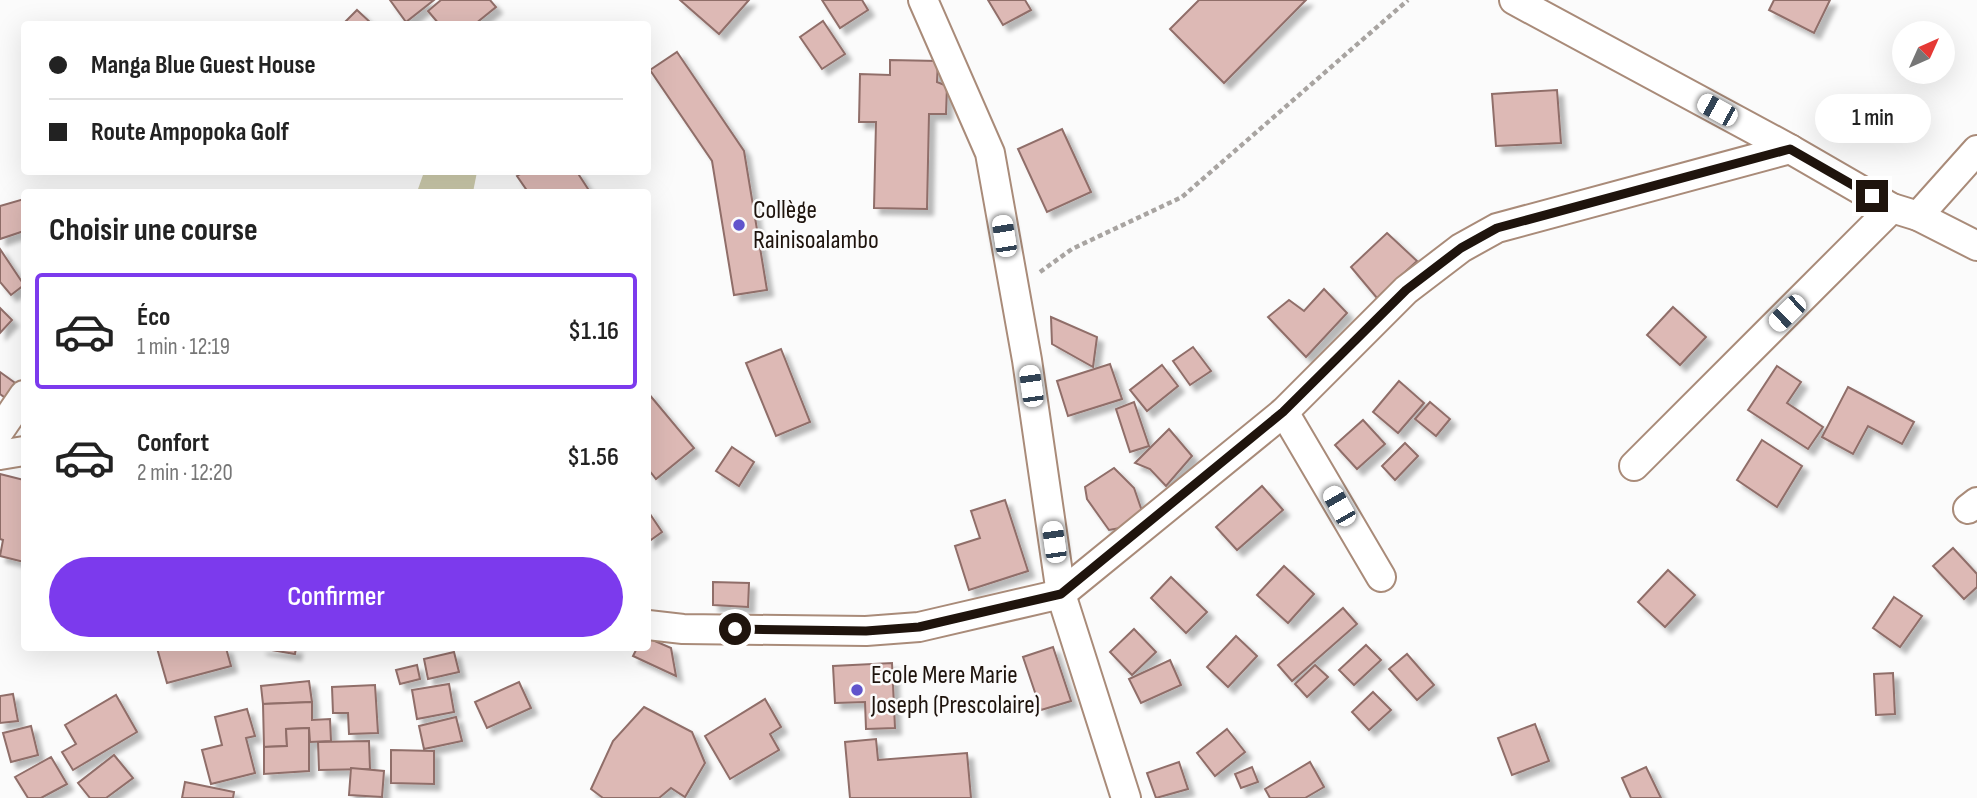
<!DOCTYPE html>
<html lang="fr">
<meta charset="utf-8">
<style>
body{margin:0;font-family:"Sofia Sans Condensed",sans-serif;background:#f2f2f2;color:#222;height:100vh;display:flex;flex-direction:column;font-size:26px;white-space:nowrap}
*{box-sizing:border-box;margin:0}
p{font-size:23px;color:#767676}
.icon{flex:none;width:38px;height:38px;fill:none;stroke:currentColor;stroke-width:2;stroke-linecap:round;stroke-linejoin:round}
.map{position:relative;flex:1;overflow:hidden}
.panel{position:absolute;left:21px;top:189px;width:630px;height:462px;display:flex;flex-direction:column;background:#fff;border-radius:7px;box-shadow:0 7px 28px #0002}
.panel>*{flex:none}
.top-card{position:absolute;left:21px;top:21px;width:630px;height:154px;border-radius:7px;box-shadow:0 7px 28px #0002;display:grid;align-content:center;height:154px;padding:0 28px;background:#fff}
.needle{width:46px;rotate:45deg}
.controls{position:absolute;left:1892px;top:21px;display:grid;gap:14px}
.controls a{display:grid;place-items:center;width:63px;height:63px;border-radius:50%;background:#fff;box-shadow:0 7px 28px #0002;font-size:35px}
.end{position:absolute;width:32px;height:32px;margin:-16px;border:9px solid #1f140d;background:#fff;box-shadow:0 0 0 4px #fff}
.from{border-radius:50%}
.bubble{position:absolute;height:49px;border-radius:24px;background:#fff;box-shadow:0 7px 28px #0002;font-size:23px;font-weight:600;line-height:49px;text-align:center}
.car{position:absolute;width:21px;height:42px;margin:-21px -10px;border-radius:9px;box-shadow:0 0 5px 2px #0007;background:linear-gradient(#fff 24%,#345 0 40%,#fff 0 76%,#345 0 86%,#fff 0)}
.top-card b{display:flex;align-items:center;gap:24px;height:66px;font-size:26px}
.top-card b+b{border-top:2px solid #e0e0e0}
.top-card i{width:18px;height:18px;background:#222}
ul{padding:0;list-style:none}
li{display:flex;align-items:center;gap:21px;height:116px;margin:0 14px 10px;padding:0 14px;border:4px solid transparent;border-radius:7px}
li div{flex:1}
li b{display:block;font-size:26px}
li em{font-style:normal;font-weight:600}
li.selected{border-color:#7c3aed}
li>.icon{width:63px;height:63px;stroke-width:1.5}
h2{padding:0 28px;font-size:32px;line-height:84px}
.action{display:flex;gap:14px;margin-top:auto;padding:14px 28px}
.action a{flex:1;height:80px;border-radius:42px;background:#7c3aed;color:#fff;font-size:28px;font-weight:600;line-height:80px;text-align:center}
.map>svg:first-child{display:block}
.forest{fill:#cdcbac}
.building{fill:#ddb9b5;stroke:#906e69;stroke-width:2;filter:url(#shadow)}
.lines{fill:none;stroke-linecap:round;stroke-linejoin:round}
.minor-casing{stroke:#a98b79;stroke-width:32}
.path{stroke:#a8a4a1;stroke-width:4.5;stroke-dasharray:5 3.5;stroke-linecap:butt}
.minor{stroke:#fff;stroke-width:28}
.route{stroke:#1f140d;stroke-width:9}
.poi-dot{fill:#6154cc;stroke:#fbfbfb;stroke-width:2.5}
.labels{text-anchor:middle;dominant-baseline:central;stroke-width:5;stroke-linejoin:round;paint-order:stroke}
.poi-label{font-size:26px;fill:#1f140d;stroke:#fbfbfb;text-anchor:start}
</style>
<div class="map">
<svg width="1977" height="798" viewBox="0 0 1977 798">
<defs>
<filter id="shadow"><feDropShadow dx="6" dy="6" stdDeviation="2" flood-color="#0004"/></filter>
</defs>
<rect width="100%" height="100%" fill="#fbfbfb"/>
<path class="forest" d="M424 172H477L473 192H417Z"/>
<g class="building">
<path d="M390 0H434L406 22Z"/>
<path d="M441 0H490L496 7 475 24H439L428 11Z"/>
<path d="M680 0H749L719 34Z"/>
<path d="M822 0H862L868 10 840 28Z"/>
<path d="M988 0H1025L1031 10 1003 25Z"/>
<path d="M1199 0H1306L1224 83 1170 29Z"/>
<path d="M1774 0H1830L1814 33 1769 10Z"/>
<path d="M357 10 372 24H343Z"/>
<path d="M823 21 845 54 822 69 800 37Z"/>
<path d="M677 52 744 151 767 290 734 295 712 161 650 70Z"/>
<path d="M890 60 938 61 937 82 947 86 946 114H929L927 209 874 208 876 122H859L860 74 890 75Z"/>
<path d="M1557 90 1561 143 1496 146 1492 94Z"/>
<path d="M1062 129 1091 192 1047 212 1018 149Z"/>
<path d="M524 172H577L590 192H528L517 176Z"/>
<path d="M24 199V231L0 239V206Z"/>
<path d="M1387 233 1417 261 1377 298 1351 267Z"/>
<path d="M0 249 24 285 11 295 0 282Z"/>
<path d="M1324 289 1347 313 1306 357 1268 317 1289 300 1304 311Z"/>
<path d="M1673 307 1706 337 1680 365 1647 335Z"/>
<path d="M0 308 12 320 0 333Z"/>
<path d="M1051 317 1097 337 1093 367 1052 344Z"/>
<path d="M1193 347 1211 371 1190 385 1173 361Z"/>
<path d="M781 349 810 422 776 436 746 363Z"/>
<path d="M1110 364 1122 399 1068 416 1057 381Z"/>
<path d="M1162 365 1178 386 1147 411 1130 390Z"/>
<path d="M1777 366 1801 382 1787 403 1823 427 1808 449 1748 410Z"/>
<path d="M0 372 18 385 8 400 0 394Z"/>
<path d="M1399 381 1424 403 1398 433 1373 412Z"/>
<path d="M1848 387 1914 422 1902 444 1868 426 1853 454 1822 437Z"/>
<path d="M648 393 694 448 656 479 648 469Z"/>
<path d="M1134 402 1149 446 1130 452 1116 409Z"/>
<path d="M1430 402 1450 419 1436 436 1415 419Z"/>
<path d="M1363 420 1385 444 1357 469 1335 445Z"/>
<path d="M1169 429 1192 456 1166 486 1150 469 1135 463Z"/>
<path d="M1762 440 1802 466 1777 507 1737 480Z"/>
<path d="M1405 443 1418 456 1395 480 1382 466Z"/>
<path d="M732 447 754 462 739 486 716 471Z"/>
<path d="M1114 468 1134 488 1143 514 1120 528 1109 530 1087 499 1085 487Z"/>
<path d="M0 474 24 480V562L0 556 3 540 0 539Z"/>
<path d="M1262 486 1283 510 1237 550 1216 527Z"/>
<path d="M1005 500 1028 571 969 590 955 546 980 538 971 511Z"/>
<path d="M648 511 662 532 648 542Z"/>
<path d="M1953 548 1977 574V587L1964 599 1933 566Z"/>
<path d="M1284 566 1314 594 1288 623 1257 595Z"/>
<path d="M1668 570 1695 595 1665 627 1638 602Z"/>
<path d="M1171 577 1207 612 1186 633 1151 598Z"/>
<path d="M713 582 749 583 748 607 713 605Z"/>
<path d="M1894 597 1922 616 1900 647 1873 628Z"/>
<path d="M1343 608 1357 624 1292 681 1278 665Z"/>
<path d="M1134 629 1156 652 1132 675 1110 652Z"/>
<path d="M1236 636 1257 656 1228 687 1207 667Z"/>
<path d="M648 638 671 648 676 676 633 656 637 648H648Z"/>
<path d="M1366 645 1381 660 1354 685 1339 670Z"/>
<path d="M1053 647 1071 701 1041 710 1023 657Z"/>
<path d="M157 648H226L231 666 167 683Z"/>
<path d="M260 648H296L295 654Z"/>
<path d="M454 652 459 672 428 679 424 659Z"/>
<path d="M1407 654 1434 685 1417 700 1389 669Z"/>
<path d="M1170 660 1181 685 1141 703 1129 679Z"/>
<path d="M892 663 895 728 866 729 865 702 835 703 833 666Z"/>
<path d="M417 665 420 679 400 684 396 670Z"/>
<path d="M1315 665 1328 677 1307 697 1295 684Z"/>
<path d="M1893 673 1895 714 1876 715 1874 674Z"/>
<path d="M309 681 312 702 263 704 261 686Z"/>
<path d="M519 682 531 708 487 728 475 702Z"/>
<path d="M449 684 454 712 417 719 412 690Z"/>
<path d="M375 685 378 733 349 734 348 713H333L332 687Z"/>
<path d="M1373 692 1391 710 1369 730 1352 712Z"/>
<path d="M13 694 18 721 0 723V696Z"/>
<path d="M116 695 137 732 73 770 62 752 76 744 65 725Z"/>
<path d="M765 699 781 727 770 734 779 750 730 779 705 736Z"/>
<path d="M312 702V720L330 719 331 741 310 742 309 728 286 729 287 746 264 747 263 704Z"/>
<path d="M644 707 692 732 705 763 685 797 671 788 659 798H603L591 789 613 741Z"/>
<path d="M247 709 255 736 246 738 255 773 211 784 202 750 222 745 215 717Z"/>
<path d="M456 717 462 741 424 749 419 726Z"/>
<path d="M1535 724 1549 761 1512 775 1498 738Z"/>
<path d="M31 726 38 755 11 762 3 733Z"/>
<path d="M309 728V771L264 774V747L287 746 286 729Z"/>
<path d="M1227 729 1245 752 1215 776 1197 753Z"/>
<path d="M876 739 878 760 967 753 971 798H850L845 742Z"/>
<path d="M369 741 370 769 319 770 318 742Z"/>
<path d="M391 750 434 751V784L391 783Z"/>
<path d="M114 755 133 778 106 798H90L78 783Z"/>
<path d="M51 757 67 784 41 798H28L15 777Z"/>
<path d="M1179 762 1188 789 1156 798 1147 773Z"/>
<path d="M1310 762 1324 787 1305 798H1270L1265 789Z"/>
<path d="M1252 767 1258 782 1241 788 1235 774Z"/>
<path d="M1646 767 1661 798H1631L1622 778Z"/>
<path d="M351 768 384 771 382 797 349 795Z"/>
<path d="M185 782 234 792 233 798H182Z"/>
</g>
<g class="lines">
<defs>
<g id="minor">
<path d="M923 0 990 153 1027 360 1061 594 1126 798"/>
<path d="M1514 0 1790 149 1892 208 1918 216 1977 246"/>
<path d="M1918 216 1977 150"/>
<path d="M1284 412 1381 577"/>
<path d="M0 430 24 395"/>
<path d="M0 455 24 451"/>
<path d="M1634 466 1892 208"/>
<path d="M1968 509 1977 502"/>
<path d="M648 625 683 629 866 631 919 627 1061 594 1284 412 1406 290 1461 248 1497 228 1790 149"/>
</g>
</defs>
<use href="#minor" class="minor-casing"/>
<path class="path" d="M1040 272 1072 249 1182 197 1408 0"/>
<use href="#minor" class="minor"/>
</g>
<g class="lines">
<path class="route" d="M735 629 866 631 919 627 1061 594 1283 412 1406 290 1461 248 1497 228 1790 149 1872 196"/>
</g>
<g class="poi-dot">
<circle cx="739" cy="225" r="7"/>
<circle cx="857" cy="690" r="7"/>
</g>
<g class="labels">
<g class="poi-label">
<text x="753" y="210">Collège<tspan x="753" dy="30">Rainisoalambo</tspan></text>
<text x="871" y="675">Ecole Mere Marie<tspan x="871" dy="30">Joseph (Prescolaire)</tspan></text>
</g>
</g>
</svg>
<div class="controls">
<a><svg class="needle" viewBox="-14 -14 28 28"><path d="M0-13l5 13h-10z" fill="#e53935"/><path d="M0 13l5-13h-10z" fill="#767676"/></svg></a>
</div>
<i class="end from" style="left:735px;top:629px"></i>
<i class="end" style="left:1872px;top:196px"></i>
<div class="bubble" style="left:1815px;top:94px;width:116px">1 min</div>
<i class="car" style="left:1717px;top:110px;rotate:299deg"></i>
<i class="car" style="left:1004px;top:236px;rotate:351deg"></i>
<i class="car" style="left:1787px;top:313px;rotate:226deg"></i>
<i class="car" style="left:1031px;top:386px;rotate:352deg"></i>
<i class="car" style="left:1339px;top:506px;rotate:330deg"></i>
<i class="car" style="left:1054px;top:542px;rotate:352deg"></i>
<div class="top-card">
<b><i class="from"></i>Manga Blue Guest House</b>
<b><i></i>Route Ampopoka Golf</b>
</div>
<section class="panel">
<h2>Choisir une course</h2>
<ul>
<li class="selected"><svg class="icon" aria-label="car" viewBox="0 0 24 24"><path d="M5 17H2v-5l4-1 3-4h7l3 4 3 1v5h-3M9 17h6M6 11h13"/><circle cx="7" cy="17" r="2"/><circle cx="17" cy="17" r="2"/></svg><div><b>Éco</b><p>1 min · 12:19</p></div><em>$1.16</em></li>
<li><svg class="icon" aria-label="car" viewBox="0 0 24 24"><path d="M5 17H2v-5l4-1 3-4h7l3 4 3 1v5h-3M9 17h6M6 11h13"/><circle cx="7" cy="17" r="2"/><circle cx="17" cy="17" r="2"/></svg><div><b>Confort</b><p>2 min · 12:20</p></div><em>$1.56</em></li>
</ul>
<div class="action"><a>Confirmer</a></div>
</section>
</div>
